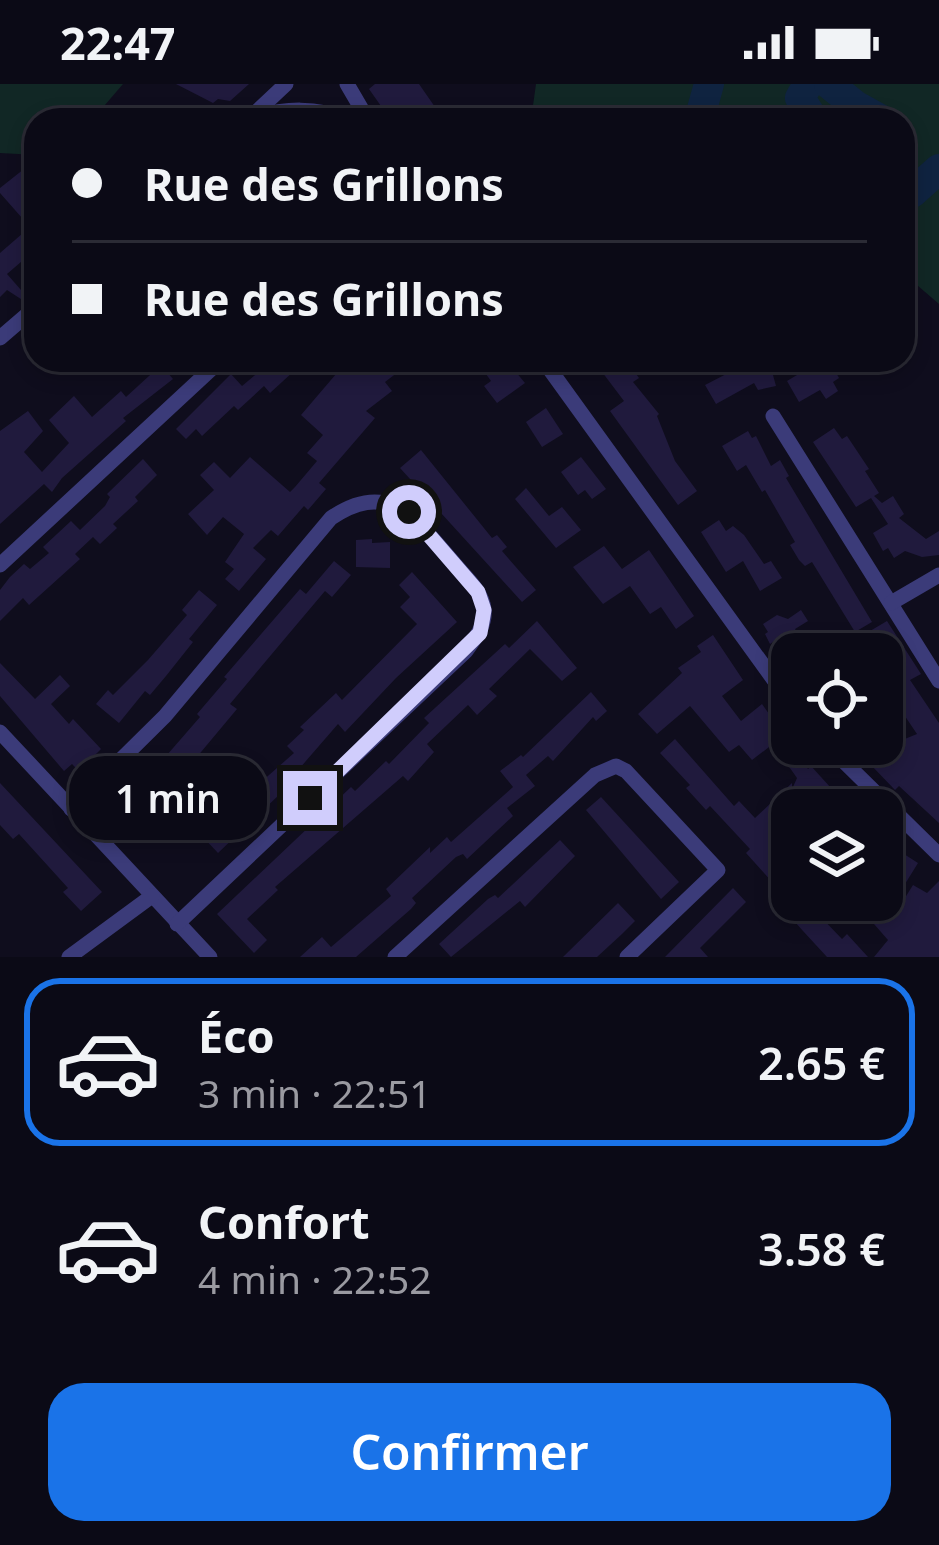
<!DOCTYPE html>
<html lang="fr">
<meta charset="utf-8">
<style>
body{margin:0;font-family:"Noto Sans",sans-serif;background:#14131f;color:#f1f3f6;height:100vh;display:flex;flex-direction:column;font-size:45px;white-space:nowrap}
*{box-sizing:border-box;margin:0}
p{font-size:39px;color:#9a9aa1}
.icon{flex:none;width:66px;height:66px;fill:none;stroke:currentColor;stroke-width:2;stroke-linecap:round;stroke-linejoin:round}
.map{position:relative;height:873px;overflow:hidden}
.drawer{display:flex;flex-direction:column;background:#0b0a16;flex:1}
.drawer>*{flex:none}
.banner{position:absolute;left:24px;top:24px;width:891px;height:264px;border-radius:36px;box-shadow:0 6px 18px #0003,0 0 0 3px #2b2b35;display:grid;align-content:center;height:264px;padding:0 48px;background:#0b0a16}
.fabs{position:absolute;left:771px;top:549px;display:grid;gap:24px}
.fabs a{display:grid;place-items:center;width:132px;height:132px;border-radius:24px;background:#0b0a16;box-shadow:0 6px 18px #0003,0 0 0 3px #2b2b35;font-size:60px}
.end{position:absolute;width:54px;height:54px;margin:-27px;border:15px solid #d0cdfc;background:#111;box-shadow:0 0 0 6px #111}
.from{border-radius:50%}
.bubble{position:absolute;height:84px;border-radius:36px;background:#0b0a16;box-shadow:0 6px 18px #0003,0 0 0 3px #2b2b35;font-size:39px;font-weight:600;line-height:84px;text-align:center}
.banner b{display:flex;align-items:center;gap:42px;height:114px;font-size:45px}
.banner b+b{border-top:3px solid #2b2b35}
.banner i{width:30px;height:30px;background:#f1f3f6}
ul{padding:21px 0 0;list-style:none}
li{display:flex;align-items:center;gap:36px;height:168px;margin:0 24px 18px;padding:0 24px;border:6px solid transparent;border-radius:36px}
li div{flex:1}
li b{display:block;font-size:45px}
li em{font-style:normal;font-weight:600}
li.selected{border-color:#1a73e8}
li>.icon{width:108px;height:108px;stroke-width:1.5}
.primary-button{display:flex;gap:24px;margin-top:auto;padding:24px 48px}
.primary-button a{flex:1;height:138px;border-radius:36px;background:#1a73e8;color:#fff;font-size:48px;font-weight:600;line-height:138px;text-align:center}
.status{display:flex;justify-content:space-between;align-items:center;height:84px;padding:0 60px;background:#0b0a16;direction:ltr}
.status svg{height:33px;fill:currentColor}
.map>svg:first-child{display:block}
.green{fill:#112725}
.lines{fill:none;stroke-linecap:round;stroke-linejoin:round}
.river{stroke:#0f2340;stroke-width:30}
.building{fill:#201a3d}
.street{stroke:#3b3b79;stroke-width:15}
.route{stroke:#d0cdfc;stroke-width:15}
</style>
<div class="status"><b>22:47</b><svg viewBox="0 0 49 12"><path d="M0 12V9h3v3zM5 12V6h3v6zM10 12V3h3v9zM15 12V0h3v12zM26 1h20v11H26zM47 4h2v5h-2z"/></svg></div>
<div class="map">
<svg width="939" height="873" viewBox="0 0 939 873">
<rect width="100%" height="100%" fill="#0f0d1d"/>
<g class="green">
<path d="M0 0H123L92 36H36V71L0 69Z"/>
<path d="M536 0H939V220L903 189V36H531Z"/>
</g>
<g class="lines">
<g class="river">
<path d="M808 0 800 14 814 36"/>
<path d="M829 0 855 21 882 36"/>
<path d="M699 36 709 0"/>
<path d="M903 110 912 109 939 85"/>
</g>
</g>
<g class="building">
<path d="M176 0H249L230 17 218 15 213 19Z"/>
<path d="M375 0H419L444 36H412L402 21 388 32 369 5Z"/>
<path d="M24 85 36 100 25 112 36 125V165L7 190 28 214 24 217 7 206 0 213V169L30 143 0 109V104Z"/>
<path d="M273 276H306L270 309 264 302 238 326 234 322 202 352 196 345 186 355 176 345 231 290 242 302Z"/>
<path d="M348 276H354L364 289 379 276H388L398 288 385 298 392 307 366 327 375 334 319 399 326 405 308 426 304 422 278 452 271 446 253 464 266 475 239 507 225 495 234 485 225 478 244 450 223 433 207 451 188 430 214 406 200 391 214 378 230 394 250 373 290 408 295 403 317 377 307 369 323 351 301 331Z"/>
<path d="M476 276H506L525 299 497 319 484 302 491 297Z"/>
<path d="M593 276H626L639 294 633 298 659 330 657 332 675 377 697 407 678 421 610 327 624 317Z"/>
<path d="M822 276H829L839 294 833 298 838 307 826 315 820 306 799 318 787 297Z"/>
<path d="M770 280 776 302 758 306 754 299 716 320 705 301 734 286 735 289Z"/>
<path d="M161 281 173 295 123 334 126 337 62 394 52 408 44 400 0 440V347L28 327 43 347 24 368 42 388 69 359 49 336 74 312 92 333 121 307 126 313Z"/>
<path d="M546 324 563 350 542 363 526 338Z"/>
<path d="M834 344 842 355 847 352 869 385 865 387 879 409 874 412 882 419 893 412 904 430 899 434 926 455 939 447V471L922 473 905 467 894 474 888 464 883 467 873 449 888 440 871 414 856 423 813 358Z"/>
<path d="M748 347 752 354 756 352 771 382 780 376 789 392 786 394 872 538 855 548 812 478 805 482 799 476 790 461 795 458 765 406 762 408 746 381 737 387 722 362Z"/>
<path d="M421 366 492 454 497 451 507 463 502 467 536 506 522 518 400 384Z"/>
<path d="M581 373 606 405 592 415 585 406 578 411 561 388Z"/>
<path d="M143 375 157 391 135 413 138 417 113 440 117 444 100 460 93 453 75 470 80 475 29 521 23 514 0 537V506L10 493 24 480 30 485 49 469 43 463 71 437 80 446 105 422 110 413 107 410Z"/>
<path d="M526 404 549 432 562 423 581 446 556 464 515 415Z"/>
<path d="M719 436 726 447 733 442 744 451 764 480 771 477 782 494 760 507 743 477 726 488 701 448Z"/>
<path d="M372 455V459L390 458V484L356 483V456Z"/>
<path d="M604 462 622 485 649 466 694 532 676 545 661 523 650 530 630 502 603 520 573 483Z"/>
<path d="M334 477 351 491 332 513 325 507 287 552 230 620 237 625 181 692 179 690 162 707 157 702 151 708 139 694 157 676 160 679 200 633 197 630 227 595 224 593 300 505 306 510Z"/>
<path d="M412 488 457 538 396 594 345 648 338 640 299 685 302 689 218 769 201 751 294 669 287 662 304 646 300 643 336 609 342 616 417 540 400 523 410 513 399 501Z"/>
<path d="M199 506 217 521 189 555 193 558 166 592 150 611 145 607 119 639 96 620 108 606 113 611 148 576 187 531 182 526Z"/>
<path d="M801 526 808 537 795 545 806 565 786 577 774 557 770 560 765 550 768 548 763 540 777 531 788 535Z"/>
<path d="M537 537 577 584 562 597 530 565 489 605 497 612 477 631 468 621 427 660 434 668 408 697 403 692 275 803 278 806 247 835 267 856 254 869 217 830 351 703 355 707 386 677 389 680 429 639 424 634 505 560 509 564Z"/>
<path d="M887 537 921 590 910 596 939 639V739L899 702 895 706 871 681 858 660 885 663 917 650 882 598V585L889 581 870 547Z"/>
<path d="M713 551 743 596 722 612 741 637 762 620 808 685 811 682 851 726H822L811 716 807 719 793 703 797 694 773 660 752 676 739 661 729 668 690 622 657 650 638 630 682 589 678 584 701 568 697 562Z"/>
<path d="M0 579 35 615 60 591 70 602 51 620 69 640 73 635 101 665 79 687 72 680 64 687 0 612Z"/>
<path d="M591 608 607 627 596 637 593 633 553 677 548 672 526 691 535 702 507 724 513 732 467 775 463 770 456 773 412 814 416 819 411 825 356 873H300L322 853 331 863 391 812 386 805 430 763V769L447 753 451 758 513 703 500 687 521 671 523 673Z"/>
<path d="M675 655 734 722 739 717 755 734 792 699V751L774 766 792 787V816H819L826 823 818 830 842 855 847 850 868 873H827L803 847 795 838 802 831 746 769 750 765 710 722 706 726 686 704 690 701 660 669Z"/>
<path d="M0 699 102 808 81 827 63 808 68 804 19 750 13 755 0 741Z"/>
<path d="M601 713 679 798 661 815 586 726Z"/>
<path d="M560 756 575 772 525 823 520 817 451 873 439 860 488 815 495 811 498 814Z"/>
<path d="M882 756 918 779 905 800 883 786 887 780 882 777Z"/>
<path d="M939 797V873H874L888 856 853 816H868L893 833 913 801 927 809Z"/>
<path d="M733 804 746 818 700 864 708 873H665Z"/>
<path d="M618 819 635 837 622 850 597 873H563Z"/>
</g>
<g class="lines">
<g class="street">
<path d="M347 0 368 36"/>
<path d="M253 31 286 0"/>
<path d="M249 35C285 23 316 23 352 36"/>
<path d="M0 254 36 223"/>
<path d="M543 276 792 621"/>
<path d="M773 332 939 597"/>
<path d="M0 481 221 276"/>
<path d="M891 519 939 491"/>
<path d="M0 648 210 873"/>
<path d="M826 660 939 771"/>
<path d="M71 725 165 632 331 434C390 394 416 436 453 478 464 492 482 506 484 525 486 542 475 554 466 567L177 840"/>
<path d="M69 873 152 812"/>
<path d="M395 873 595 691 616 682 626 687 718 786 627 873"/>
</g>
</g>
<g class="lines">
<path class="route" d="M310 714 480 549 484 526 478 508 409 428"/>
</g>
</svg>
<div class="fabs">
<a><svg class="icon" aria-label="locate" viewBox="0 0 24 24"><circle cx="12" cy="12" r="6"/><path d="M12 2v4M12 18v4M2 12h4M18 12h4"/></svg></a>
<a><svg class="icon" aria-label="layers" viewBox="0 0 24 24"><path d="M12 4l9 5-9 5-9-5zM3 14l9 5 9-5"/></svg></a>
</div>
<i class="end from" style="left:409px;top:428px"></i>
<i class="end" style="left:310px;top:714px"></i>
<div class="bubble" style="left:69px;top:672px;width:198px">1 min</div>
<div class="banner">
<b><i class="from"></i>Rue des Grillons</b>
<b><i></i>Rue des Grillons</b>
</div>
</div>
<section class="drawer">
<ul>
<li class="selected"><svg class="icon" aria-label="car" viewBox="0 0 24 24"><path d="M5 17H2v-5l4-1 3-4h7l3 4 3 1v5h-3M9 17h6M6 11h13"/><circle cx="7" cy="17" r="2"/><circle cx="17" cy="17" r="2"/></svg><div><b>Éco</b><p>3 min · 22:51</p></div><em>2.65 €</em></li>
<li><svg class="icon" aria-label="car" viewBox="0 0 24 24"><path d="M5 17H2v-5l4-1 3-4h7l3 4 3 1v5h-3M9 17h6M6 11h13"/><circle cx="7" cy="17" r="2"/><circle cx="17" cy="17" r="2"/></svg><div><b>Confort</b><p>4 min · 22:52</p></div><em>3.58 €</em></li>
</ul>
<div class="primary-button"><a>Confirmer</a></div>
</section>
